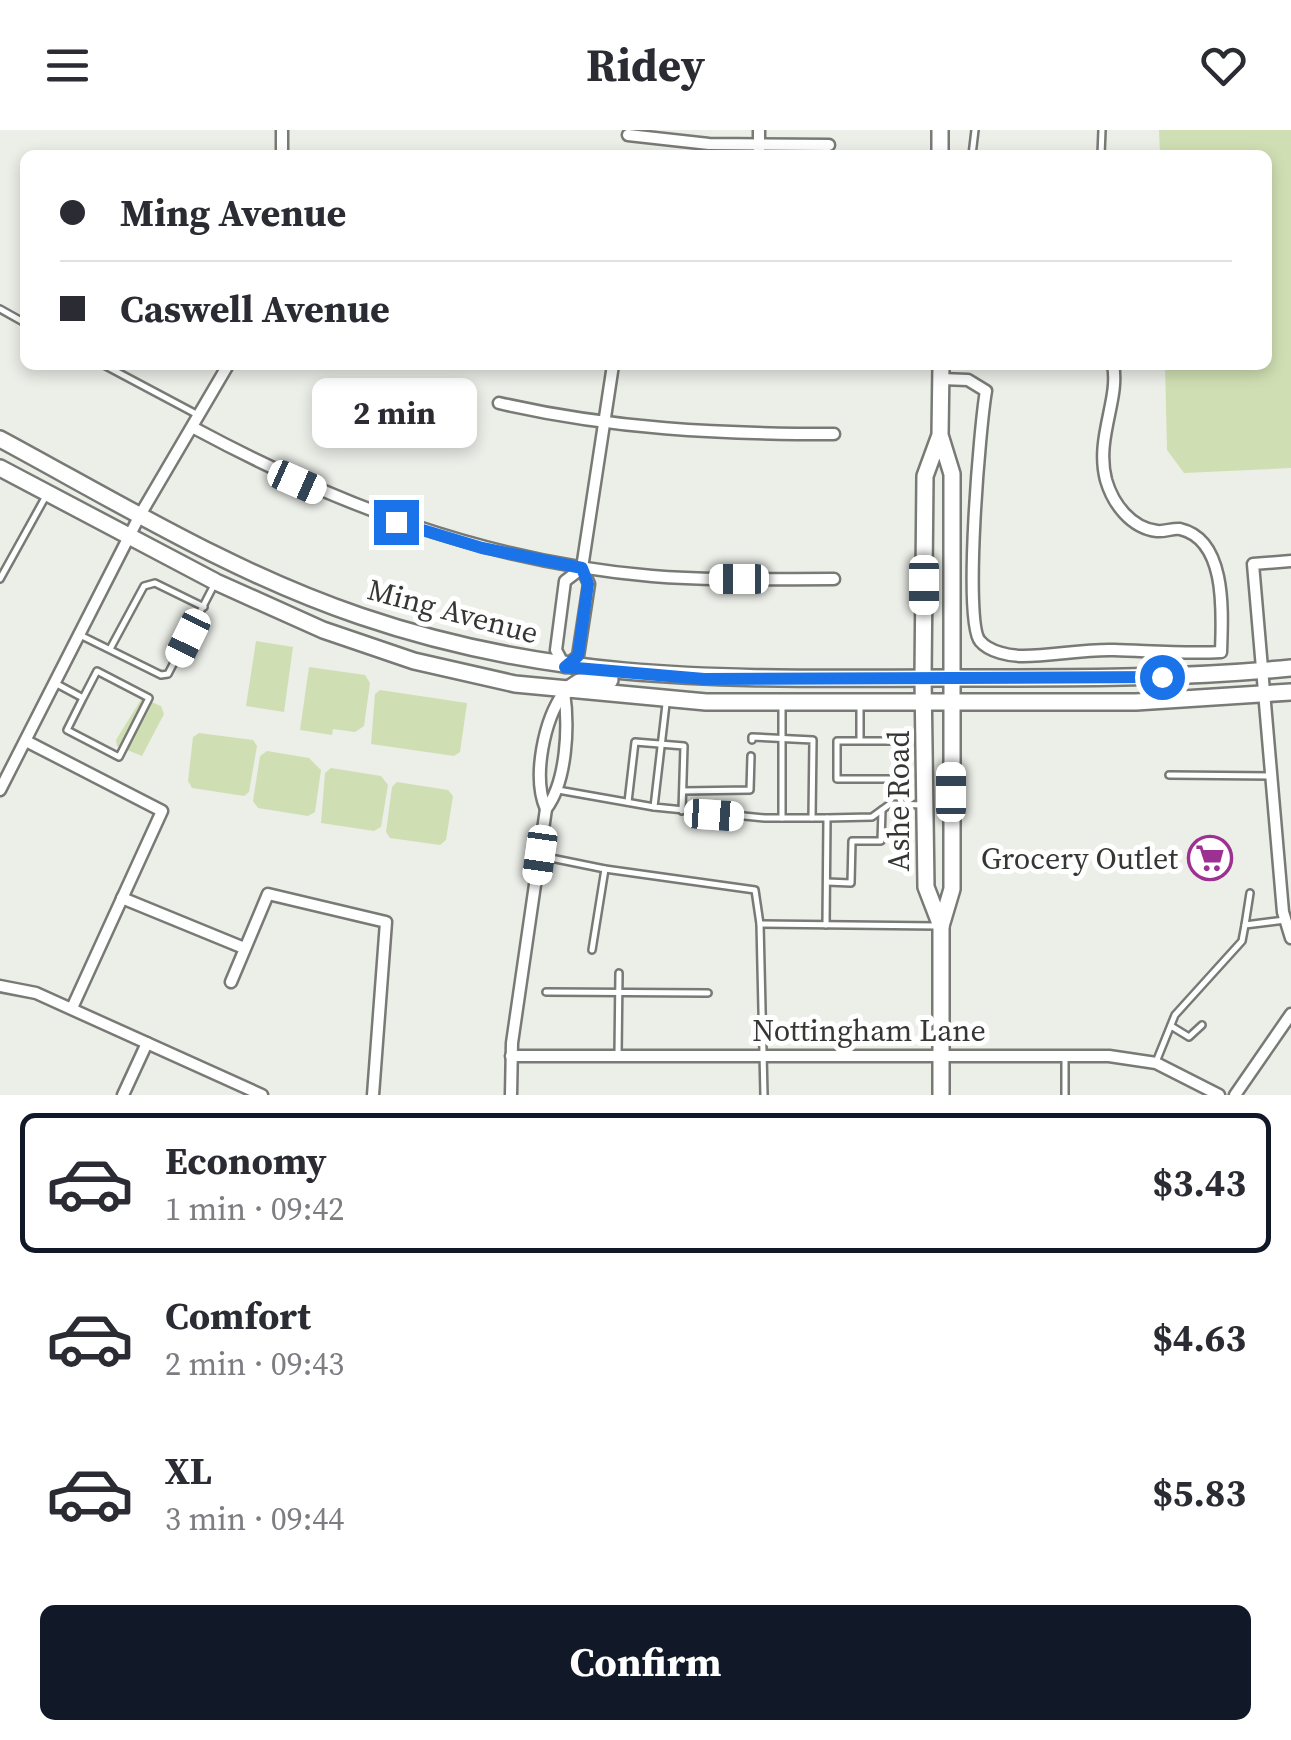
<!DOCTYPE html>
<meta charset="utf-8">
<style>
body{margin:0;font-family:"Source Serif 4",serif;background:#f2f2f3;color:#2b2b33;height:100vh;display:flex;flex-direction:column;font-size:38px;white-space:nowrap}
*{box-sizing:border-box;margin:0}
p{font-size:32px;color:#7c7c81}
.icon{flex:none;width:55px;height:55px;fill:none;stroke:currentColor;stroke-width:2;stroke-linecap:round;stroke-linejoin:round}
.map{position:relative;height:965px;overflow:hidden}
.side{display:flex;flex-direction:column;background:#fff;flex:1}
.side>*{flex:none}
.guide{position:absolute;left:20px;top:20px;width:1252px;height:220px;border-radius:15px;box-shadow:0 5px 15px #0003;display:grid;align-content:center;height:220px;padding:0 40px;background:#fff}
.end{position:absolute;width:45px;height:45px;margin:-22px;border:12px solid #1a73e8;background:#fff;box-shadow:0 0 0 5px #fff}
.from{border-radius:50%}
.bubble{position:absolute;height:70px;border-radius:15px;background:#fff;box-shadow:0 5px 15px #0003;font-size:32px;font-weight:700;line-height:70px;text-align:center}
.car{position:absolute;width:30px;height:60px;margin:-30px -15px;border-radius:12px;box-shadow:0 0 8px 2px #0007;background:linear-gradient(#fff 24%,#345 0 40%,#fff 0 76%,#345 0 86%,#fff 0)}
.guide b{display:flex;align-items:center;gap:35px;height:95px;font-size:38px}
.guide b+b{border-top:2px solid #e1e1e2}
.guide i{width:25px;height:25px;background:#2b2b33}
ul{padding:18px 0 0;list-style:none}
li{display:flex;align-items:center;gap:30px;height:140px;margin:0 20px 15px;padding:0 20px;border:5px solid transparent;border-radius:15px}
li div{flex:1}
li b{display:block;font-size:38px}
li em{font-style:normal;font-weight:700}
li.selected{border-color:#111827}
li>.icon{width:90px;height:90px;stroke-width:1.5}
.primary-button{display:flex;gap:20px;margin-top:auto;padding:20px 40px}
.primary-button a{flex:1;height:115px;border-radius:15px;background:#111827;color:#fff;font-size:40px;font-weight:700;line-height:115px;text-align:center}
header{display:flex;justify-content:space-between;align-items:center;height:130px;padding:0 40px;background:#fff;font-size:45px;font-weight:700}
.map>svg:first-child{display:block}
.green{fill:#d0dfb3}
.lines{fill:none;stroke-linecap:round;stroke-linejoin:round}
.lane-casing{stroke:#787a75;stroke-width:10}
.street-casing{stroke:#787a75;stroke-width:15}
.secondary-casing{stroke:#787a75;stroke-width:20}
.lane{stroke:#fff;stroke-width:5}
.street{stroke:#fff;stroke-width:10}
.secondary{stroke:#fff;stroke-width:15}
.route{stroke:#1a73e8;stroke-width:12}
.labels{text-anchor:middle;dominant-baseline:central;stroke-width:10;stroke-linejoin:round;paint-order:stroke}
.street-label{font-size:30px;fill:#363735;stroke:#fff}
.poi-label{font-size:30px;fill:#363735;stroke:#fff;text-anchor:end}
</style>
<header><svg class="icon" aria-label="menu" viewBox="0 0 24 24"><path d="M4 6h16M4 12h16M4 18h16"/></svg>Ridey<svg class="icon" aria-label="heart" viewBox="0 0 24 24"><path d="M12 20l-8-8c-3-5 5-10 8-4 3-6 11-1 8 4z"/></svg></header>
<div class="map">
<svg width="1291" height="965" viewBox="0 0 1291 965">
<rect width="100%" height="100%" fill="#eceee8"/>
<g class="green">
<path d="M1159 0H1291V338L1184 343 1167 320 1165 235H1268V25H1160Z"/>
<path d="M256 511 293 517 284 582 246 576Z"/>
<path d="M309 537 365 545 370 553 364 596 355 602 333 599 332 605 300 600Z"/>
<path d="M380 560 467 573 460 622 454 626 371 614 375 564Z"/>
<path d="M142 568 161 576 164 584 142 626 117 616 116 610Z"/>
<path d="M199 603 253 610 257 616 249 662 244 666 192 658 188 651 193 607Z"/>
<path d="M267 621 309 628 321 640 315 682 308 686 258 678 253 671 260 626Z"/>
<path d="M331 638 381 646 388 655 381 697 374 701 321 693 325 643Z"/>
<path d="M397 652 448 660 453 666 446 710 440 715 390 708 386 702 392 657Z"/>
</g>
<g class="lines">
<defs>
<g id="lane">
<path d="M972 25 975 0"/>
<path d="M1101 25 1102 0"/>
<path d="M0 179 25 193"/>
<path d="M104 235 198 285"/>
<path d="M0 449 46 366"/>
<path d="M80 505 161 545 168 544 214 455"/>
<path d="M110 519 144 456 155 453 204 477"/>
<path d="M55 553 83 568 67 600 119 627 149 568 97 541 83 568"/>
<path d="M666 574 654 677 765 688H827L872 687 890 674 924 675"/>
<path d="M782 576V688"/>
<path d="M860 576V610"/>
<path d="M752 610V607L813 610 812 688"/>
<path d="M837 611H898V645L892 649H837Z"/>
<path d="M1169 645 1271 646"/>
<path d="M892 649 902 674"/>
<path d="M558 660 654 677"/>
<path d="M683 661 750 660 751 626"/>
<path d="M628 672 635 612 684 616 682 681"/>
<path d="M541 726 605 739 755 760 760 794 764 965"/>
<path d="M827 752 851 753 852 711H881L882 680"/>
<path d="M1250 763 1245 795 1285 790"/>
<path d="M760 794 937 796"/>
<path d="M826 795 827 688"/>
<path d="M592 820 605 739"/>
<path d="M546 862 708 863"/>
<path d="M1171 896 1189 907 1202 895"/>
<path d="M618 925 619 843"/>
<path d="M1065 928V965"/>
<path d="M1156 932 1175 885 1242 811 1245 795"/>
</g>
<g id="street">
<path d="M759 0V25"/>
<path d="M628 5 709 14 829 15"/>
<path d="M282 25V0"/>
<path d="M941 249 968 250 986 261C980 294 963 492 980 511 989 522 1010 526 1023 526 1053 526 1083 519 1114 520 1150 521 1185 524 1221 522 1222 486 1228 410 1180 399 1173 398 1164 402 1157 401 1131 398 1113 374 1106 350 1095 308 1120 269 1113 235"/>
<path d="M499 273C611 299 719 304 834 304"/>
<path d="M194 298C339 376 487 432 652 446 713 451 774 449 834 449"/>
<path d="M1291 431 1253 434 1283 782 1291 808"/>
<path d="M582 438 565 451 556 520 565 537 578 526 589 454 582 438 613 235"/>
<path d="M26 611 162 681 72 878"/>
<path d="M0 660 140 385 228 235"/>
<path d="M546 679C532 647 544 590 564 562"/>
<path d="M122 768 244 818"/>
<path d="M231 852 268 764 386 792 373 965"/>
<path d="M0 856 36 863 262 965"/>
<path d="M511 926H1109L1156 933 1219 965"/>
<path d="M123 965 147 913"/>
<path d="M511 965 512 913 546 679C567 651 569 596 564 562"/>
<path d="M1235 965 1291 884"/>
</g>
<g id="secondary">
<path d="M940 0V25"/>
<path d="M940 305 925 346 923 548 926 757 941 796 952 759V344L940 305 941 235"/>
<path d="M0 309C117 372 233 443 360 486 565 556 738 548 951 548 1065 548 1177 549 1291 538"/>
<path d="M0 338 216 452 323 500 414 531 515 554 706 572H1136L1291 562"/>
<path d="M564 562 579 552 610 550"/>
<path d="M941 965V796"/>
</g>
</defs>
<use href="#lane" class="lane-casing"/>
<use href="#street" class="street-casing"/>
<use href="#secondary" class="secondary-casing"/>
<use href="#lane" class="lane"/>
<use href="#street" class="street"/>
<use href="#secondary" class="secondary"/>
</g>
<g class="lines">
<path class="route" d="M396 392 482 418 582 438 588 454 578 526 565 537 704 549 1162 547"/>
</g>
<defs>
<symbol id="supermarket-ring" viewBox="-11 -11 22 22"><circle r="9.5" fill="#fff" stroke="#9d3191" stroke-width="1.5"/><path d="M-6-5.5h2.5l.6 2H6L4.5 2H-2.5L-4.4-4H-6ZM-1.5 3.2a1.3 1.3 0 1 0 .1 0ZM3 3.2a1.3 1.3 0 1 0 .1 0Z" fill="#9d3191"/></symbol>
</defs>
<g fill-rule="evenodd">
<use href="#supermarket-ring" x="1185" y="703" width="50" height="50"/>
</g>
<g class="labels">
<g class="street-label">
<text transform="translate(453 481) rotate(15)">Ming Avenue</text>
<text transform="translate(898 671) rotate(-90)">Ashe Road</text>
<text x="869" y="900">Nottingham Lane</text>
</g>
<g class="poi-label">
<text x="1178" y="728">Grocery Outlet</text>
</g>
</g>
</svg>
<i class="end from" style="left:1162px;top:547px"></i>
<i class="end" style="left:396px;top:392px"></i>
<div class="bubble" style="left:312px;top:248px;width:165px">2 min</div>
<i class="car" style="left:297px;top:352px;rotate:114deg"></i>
<i class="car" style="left:739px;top:449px;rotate:270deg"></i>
<i class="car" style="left:924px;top:455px;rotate:180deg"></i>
<i class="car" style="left:188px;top:508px;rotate:206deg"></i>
<i class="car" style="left:951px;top:662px;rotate:0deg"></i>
<i class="car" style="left:714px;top:685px;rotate:94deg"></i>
<i class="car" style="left:540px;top:725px;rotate:188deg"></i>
<div class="guide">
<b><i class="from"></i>Ming Avenue</b>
<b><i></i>Caswell Avenue</b>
</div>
</div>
<section class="side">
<ul>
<li class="selected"><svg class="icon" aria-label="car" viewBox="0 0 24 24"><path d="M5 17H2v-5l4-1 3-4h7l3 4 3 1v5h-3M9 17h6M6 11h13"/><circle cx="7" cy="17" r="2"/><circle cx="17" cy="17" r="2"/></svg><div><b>Economy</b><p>1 min · 09:42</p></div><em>$3.43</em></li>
<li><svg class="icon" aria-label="car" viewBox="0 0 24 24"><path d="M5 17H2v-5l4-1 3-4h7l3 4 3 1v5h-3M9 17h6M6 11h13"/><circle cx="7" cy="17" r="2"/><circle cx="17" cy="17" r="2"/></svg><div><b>Comfort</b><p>2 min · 09:43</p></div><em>$4.63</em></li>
<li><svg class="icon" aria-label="car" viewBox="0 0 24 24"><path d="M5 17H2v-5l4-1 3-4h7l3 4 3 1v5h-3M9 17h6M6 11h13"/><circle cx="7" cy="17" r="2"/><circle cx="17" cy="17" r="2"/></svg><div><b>XL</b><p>3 min · 09:44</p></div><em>$5.83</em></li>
</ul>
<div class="primary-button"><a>Confirm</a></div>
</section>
